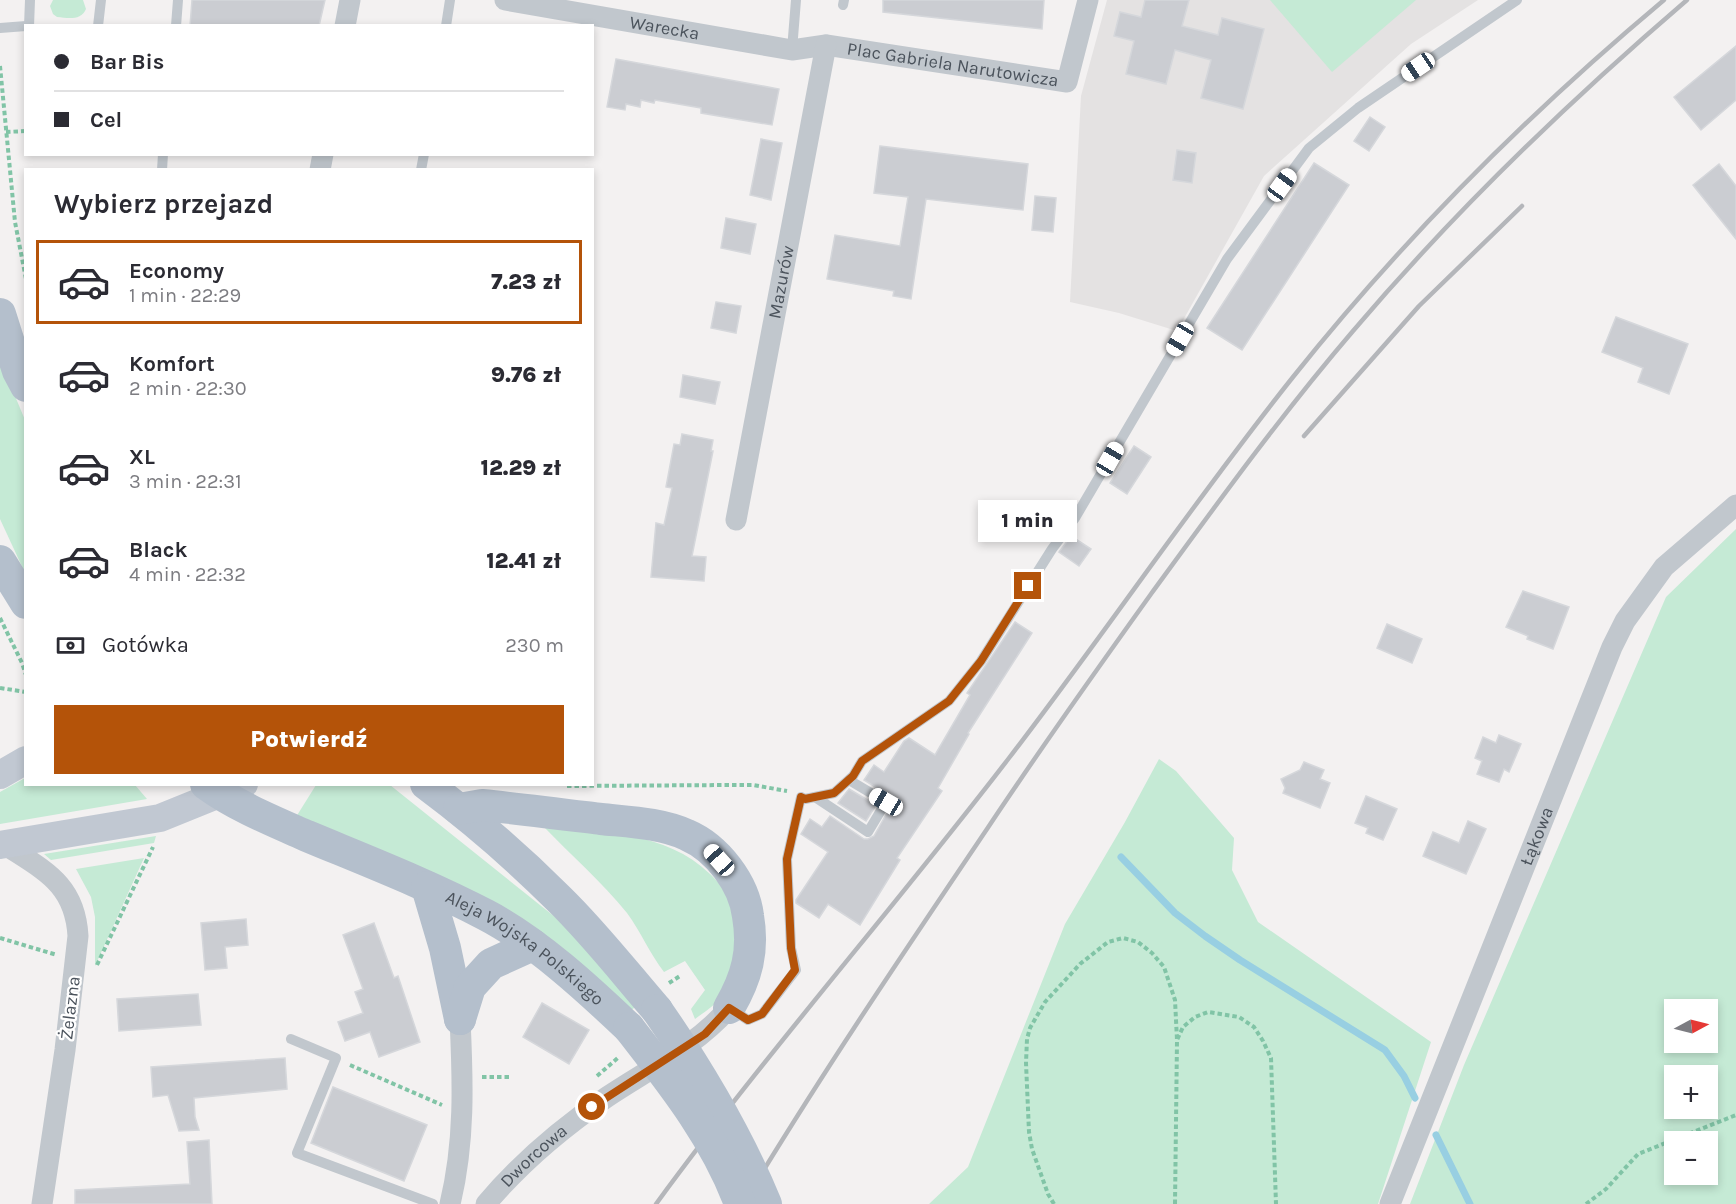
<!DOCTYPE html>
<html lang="pl">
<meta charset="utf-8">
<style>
body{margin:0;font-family:Karla,sans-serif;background:#f2f2f3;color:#2b2b33;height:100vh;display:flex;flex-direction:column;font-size:22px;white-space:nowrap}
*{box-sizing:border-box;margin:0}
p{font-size:20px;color:#7c7c81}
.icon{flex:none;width:33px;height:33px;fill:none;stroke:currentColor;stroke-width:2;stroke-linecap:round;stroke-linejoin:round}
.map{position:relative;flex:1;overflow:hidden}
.side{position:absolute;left:24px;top:168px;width:570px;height:618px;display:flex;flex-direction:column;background:#fff;border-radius:0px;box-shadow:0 3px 9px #0003}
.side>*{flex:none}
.banner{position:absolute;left:24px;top:24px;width:570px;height:132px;border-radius:0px;box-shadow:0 3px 9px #0003;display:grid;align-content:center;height:132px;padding:0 30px;background:#fff}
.needle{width:39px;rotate:83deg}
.tools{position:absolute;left:1664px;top:999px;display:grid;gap:12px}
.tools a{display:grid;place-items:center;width:54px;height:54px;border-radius:0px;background:#fff;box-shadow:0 3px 9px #0003;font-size:30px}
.end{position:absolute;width:27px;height:27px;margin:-14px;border:8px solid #b45309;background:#fff;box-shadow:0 0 0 3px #fff}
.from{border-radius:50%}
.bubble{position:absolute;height:42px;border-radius:0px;background:#fff;box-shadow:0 3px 9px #0003;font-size:20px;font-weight:800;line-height:42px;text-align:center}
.car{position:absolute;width:18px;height:36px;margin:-18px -9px;border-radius:8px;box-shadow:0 0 4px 2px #0007;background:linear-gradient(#fff 24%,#345 0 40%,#fff 0 76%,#345 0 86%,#fff 0)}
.banner b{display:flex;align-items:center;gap:21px;height:57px;font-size:22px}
.banner b+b{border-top:2px solid #e1e1e2}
.banner i{width:15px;height:15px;background:#2b2b33}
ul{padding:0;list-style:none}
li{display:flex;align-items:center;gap:18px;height:84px;margin:0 12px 9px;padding:0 18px;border:3px solid transparent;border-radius:0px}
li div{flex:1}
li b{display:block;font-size:22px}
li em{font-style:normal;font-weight:800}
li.current{border-color:#b45309}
li>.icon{width:54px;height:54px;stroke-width:1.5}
h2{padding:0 30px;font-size:27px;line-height:72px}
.pay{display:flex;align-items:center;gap:15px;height:66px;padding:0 30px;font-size:22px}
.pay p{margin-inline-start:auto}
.primary-button{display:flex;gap:12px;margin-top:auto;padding:12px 30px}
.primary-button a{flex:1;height:69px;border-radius:0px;background:#b45309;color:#fff;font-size:24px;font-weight:800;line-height:69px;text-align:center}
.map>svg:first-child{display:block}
.education{fill:#e4e2e2}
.green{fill:#c5ead5;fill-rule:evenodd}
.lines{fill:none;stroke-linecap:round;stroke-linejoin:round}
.stream{stroke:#98cfe2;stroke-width:7}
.building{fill:#cbcdd2;stroke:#d5d7db;stroke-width:1.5}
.path{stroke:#81c4a6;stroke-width:4;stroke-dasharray:4.5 3;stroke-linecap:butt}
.lane{stroke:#c1c7cd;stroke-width:10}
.street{stroke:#c1c7cd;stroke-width:21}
.secondary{stroke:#c1c8d2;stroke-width:28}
.primary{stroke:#b4bfcc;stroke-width:32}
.rail{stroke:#b4b6ba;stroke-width:4.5}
.primary-bridge{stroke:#b4bfcc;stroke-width:32}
.route{stroke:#b45309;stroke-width:8}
.labels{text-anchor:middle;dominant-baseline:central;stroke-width:4.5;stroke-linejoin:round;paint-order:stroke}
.street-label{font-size:18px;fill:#4b535c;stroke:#fff}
</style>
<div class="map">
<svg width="1736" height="1204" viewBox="0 0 1736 1204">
<rect width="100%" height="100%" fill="#f3f1f1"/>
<path class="education" d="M1107 0H1478L1411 44 1264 176 1177 331 1119 313 1070 302 1081 96Z"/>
<g class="green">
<path d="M53 0H83L86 9C81 21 68 18 57 17L53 14 50 6Z"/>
<path d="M1270 0H1416L1332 72Z"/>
<path d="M0 360 25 420V573L0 519Z"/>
<path d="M1736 529V1204H1410L1464 1065 1666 597ZM1674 1010H1707V1042H1674ZM1674 1076H1707V1108H1674ZM1674 1142H1707V1174H1674Z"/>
<path d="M1159 759 1176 771 1234 838 1232 870 1258 922 1431 1042 1378 1204H929L968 1167 1065 924 1125 822Z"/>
<path d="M25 778 26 784 135 785 147 799 0 824V792Z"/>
<path d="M316 785H390L555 917 580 939 638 1005 630 1011 296 817Z"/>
<path d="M542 825C600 832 666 831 710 874 716 880 724 888 728 896 735 909 734 926 734 941 735 958 730 984 720 998 714 1006 703 1013 695 1019L691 1009 705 990 685 961 664 972C650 954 641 932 627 913 602 882 570 854 542 825Z"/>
<path d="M156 836 154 843 51 860 44 854Z"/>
<path d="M144 858 95 966V917L91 897 76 869Z"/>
</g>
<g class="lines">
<g class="stream">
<path d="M1121 857 1175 913 1205 936 1240 960 1385 1050 1404 1076 1415 1098"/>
<path d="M1436 1135 1470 1204"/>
</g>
</g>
<g class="building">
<path d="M192 0H325L319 26H190Z"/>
<path d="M883 0H1044L1042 29 883 12Z"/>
<path d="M1145 0H1189L1182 26 1218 35 1222 18 1264 29 1243 109 1201 98 1211 60 1175 50 1166 84 1126 74 1134 41 1114 36 1120 12 1141 17Z"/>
<path d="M1736 46V100L1701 130 1674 97Z"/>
<path d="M616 59 779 89 772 125 701 113V108L655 100 654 103 641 100 640 107 626 104 625 110 607 107Z"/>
<path d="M1370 117 1385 127 1369 151 1354 141Z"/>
<path d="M761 139 782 143 771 200 750 195Z"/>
<path d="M880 146 1028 164 1023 210 926 199 911 299 893 296 894 291 827 279 835 235 900 246 908 197 874 193Z"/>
<path d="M1177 150 1196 153 1192 183 1173 180Z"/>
<path d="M1314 163 1349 185 1242 350 1207 328Z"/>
<path d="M1719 164 1736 186V239L1693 185Z"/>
<path d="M1035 196 1056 198 1053 232 1032 230Z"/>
<path d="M726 218 756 224 750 254 721 248Z"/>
<path d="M716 302 741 306 736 333 711 328Z"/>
<path d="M1616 317 1688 344 1669 394 1638 382 1643 368 1602 352Z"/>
<path d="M683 375 720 382 715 404 680 397Z"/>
<path d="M682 434 713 440 711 451H713L692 556 706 557 704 581 651 577 656 523 664 525 672 488 666 487 674 444 680 445Z"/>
<path d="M1134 446 1151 457 1127 494 1110 483Z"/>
<path d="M1071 536 1091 549 1079 566 1059 552Z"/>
<path d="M1523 591 1569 607 1553 649 1527 639 1528 636 1506 627Z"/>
<path d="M1015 622 1032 633 968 733 969 734 938 788 942 791 897 858 900 860 860 925 828 904 819 918 796 903V900L828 852 801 834 810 819 822 827 830 816 864 839H868L874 836 893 802 890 796 864 780 874 765 884 772 904 741 909 738 935 755 970 695 967 693Z"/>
<path d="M1387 624 1422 639 1412 663 1377 648Z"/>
<path d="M1499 735 1521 744 1509 772 1504 769 1499 782 1477 774 1482 761 1475 758 1483 737 1496 743Z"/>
<path d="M1304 762 1324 770 1320 779 1330 783 1320 808 1283 793 1285 788 1281 779 1300 770Z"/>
<path d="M849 789 876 805 866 821 838 803Z"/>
<path d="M1366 796 1397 809 1383 840 1366 833 1368 828 1355 823Z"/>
<path d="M1468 821 1486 829 1466 874 1423 856 1433 832 1459 843Z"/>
<path d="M246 919 248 945 225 947 227 968 205 970 201 923Z"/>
<path d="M374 923 394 978 398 976 420 1042 379 1057 370 1032 345 1041 338 1022 363 1013 355 992 363 989 343 935Z"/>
<path d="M198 994 201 1025 119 1031 117 999Z"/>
<path d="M542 1003 589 1030 569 1064 523 1037Z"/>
<path d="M285 1058 287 1089 194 1098 195 1117 199 1130 179 1131 168 1095 153 1097 151 1067Z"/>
<path d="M333 1087 427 1125 404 1181 311 1143Z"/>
<path d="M209 1140 212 1204H75V1190L190 1184 187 1142Z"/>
</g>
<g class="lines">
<g class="path">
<path d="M0 66 15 222 26 279"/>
<path d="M6 132 26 131"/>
<path d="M0 618 22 663 26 675"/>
<path d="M0 688 26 692"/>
<path d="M567 786 733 785H753L787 791"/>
<path d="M0 938 57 955"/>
<path d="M97 965 153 847"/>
<path d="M669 983 680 976"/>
<path d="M350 1065 442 1105"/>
<path d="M597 1076 619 1057"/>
<path d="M482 1077H510"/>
<path d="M1054 1204 1048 1194 1032 1149 1029 1132 1026 1063 1027 1039 1030 1028 1045 1002 1080 964 1108 942 1123 938 1138 942 1152 953 1164 967 1175 1000 1177 1040"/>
<path d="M1175 1204 1177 1040 1183 1027 1195 1017 1208 1012 1239 1017 1254 1027 1263 1041 1271 1058 1276 1204"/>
<path d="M1586 1204 1606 1189 1638 1154 1736 1115"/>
</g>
<g class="lane">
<path d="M843 5 844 0"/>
<path d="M29 26 30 0"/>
<path d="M98 26 101 0"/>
<path d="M176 26 178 0"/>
<path d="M446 26 450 0"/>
<path d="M0 28 26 26"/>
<path d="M792 50 796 0"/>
<path d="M162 170 163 154"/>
<path d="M421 170 424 154"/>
<path d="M815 797 868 832 886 802 849 780"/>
<path d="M731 1009 748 1020 762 1014 796 970 791 948 787 859 801 797 805 799 834 793 853 776 862 761 949 701 981 661 1052 549 1075 518 1227 259 1309 148 1358 108 1517 0"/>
<path d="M291 1039 336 1058 297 1153 433 1204"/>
</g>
<g class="street">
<path id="s1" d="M505 0 792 50 826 45 1067 82 1088 0"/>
<path d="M345 26 350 0"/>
<path d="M320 170 323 154"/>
<path id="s2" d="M736 520 826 45"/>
<path d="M4 844C43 870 75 883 78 936L65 1050 42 1204"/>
<path d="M450 1204C465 1142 463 1082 460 1019"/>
<path id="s3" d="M486 1204C521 1162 562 1128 607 1097 649 1069 696 1046 729 1008"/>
<path id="s4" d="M1390 1204 1612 647 1625 621 1664 567 1736 505"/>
</g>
<g class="secondary">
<path d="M0 775 26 760"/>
<path d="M0 845 160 818 244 784"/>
</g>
<g class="primary">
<path d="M0 314 18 371 26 386"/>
<path d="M0 561 26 603"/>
<path id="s5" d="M206 784C236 806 273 821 307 836 367 861 429 885 486 915 536 941 588 989 629 1028"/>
<path d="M426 784C473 819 518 858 559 899 594 933 625 973 657 1010"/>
<path d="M459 809 482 805C522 809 561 814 601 819 629 822 661 823 687 835 717 848 744 883 748 916 754 951 747 977 729 1008"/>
<path d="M427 887 445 948 460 1019"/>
<path d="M460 1019 470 987 491 964 533 945"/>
</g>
<g class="rail">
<path d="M1304 436 1419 306 1522 206"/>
<path d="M656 1204C768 1051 894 908 1009 758 1106 632 1194 501 1293 377 1403 239 1529 113 1664 0"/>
<path d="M743 1204C820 1076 904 952 987 829 1040 749 1095 672 1151 594 1216 505 1281 415 1353 331 1454 212 1568 102 1687 0"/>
</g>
<g class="primary-bridge">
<path d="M657 1010C700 1072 737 1134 766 1204"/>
<path d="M629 1028C671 1082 716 1138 740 1204"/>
</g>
</g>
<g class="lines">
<path class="route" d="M592 1107 705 1034 729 1008 748 1020 762 1014 795 970 791 948 787 859 801 797 805 799 834 793 853 776 862 761 949 701 981 661 1028 586"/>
</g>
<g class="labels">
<g class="street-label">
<text stroke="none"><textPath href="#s1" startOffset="162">Warecka</textPath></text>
<text stroke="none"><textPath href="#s1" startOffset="454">Plac Gabriela Narutowicza</textPath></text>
<text stroke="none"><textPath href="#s2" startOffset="242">Mazurów</textPath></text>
<text stroke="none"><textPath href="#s4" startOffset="396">Łąkowa</textPath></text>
<text stroke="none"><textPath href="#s5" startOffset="360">Aleja Wojska Polskiego</textPath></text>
<text transform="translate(70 1008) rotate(-83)">Żelazna</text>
<text stroke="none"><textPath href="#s3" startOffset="68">Dworcowa</textPath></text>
</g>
</g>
</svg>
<div class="tools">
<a><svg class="needle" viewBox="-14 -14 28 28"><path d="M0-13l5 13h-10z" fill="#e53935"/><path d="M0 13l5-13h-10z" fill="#7c7c81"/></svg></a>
<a>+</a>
<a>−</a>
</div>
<i class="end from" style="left:592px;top:1107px"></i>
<i class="end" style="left:1028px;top:586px"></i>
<div class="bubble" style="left:978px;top:500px;width:99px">1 min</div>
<i class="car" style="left:1418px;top:67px;rotate:236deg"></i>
<i class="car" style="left:1282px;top:185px;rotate:36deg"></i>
<i class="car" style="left:1180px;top:339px;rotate:210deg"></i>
<i class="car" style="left:1110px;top:459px;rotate:30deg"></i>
<i class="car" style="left:886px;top:802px;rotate:300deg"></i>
<i class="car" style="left:719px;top:860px;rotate:318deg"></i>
<div class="banner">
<b><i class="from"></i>Bar Bis</b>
<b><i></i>Cel</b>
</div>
<section class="side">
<h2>Wybierz przejazd</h2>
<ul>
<li class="current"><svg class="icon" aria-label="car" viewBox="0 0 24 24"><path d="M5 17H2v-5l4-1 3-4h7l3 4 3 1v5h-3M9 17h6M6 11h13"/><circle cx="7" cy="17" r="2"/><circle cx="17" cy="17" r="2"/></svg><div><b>Economy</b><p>1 min · 22:29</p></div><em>7.23 zł</em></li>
<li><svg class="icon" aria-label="car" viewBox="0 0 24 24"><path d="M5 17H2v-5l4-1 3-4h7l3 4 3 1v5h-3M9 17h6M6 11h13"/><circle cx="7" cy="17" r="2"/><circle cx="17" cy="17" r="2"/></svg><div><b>Komfort</b><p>2 min · 22:30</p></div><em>9.76 zł</em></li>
<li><svg class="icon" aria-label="car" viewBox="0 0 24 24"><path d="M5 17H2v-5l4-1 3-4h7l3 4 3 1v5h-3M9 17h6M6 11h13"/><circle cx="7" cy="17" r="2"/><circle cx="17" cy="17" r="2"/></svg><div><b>XL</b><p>3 min · 22:31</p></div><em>12.29 zł</em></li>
<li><svg class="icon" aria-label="car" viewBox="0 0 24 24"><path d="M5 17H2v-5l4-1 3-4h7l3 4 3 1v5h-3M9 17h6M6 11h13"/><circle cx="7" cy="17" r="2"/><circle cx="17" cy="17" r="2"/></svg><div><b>Black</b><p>4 min · 22:32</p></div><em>12.41 zł</em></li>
</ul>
<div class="pay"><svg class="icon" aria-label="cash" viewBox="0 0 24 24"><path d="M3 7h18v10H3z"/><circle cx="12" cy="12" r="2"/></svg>Gotówka<p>230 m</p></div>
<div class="primary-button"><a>Potwierdź</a></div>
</section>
</div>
